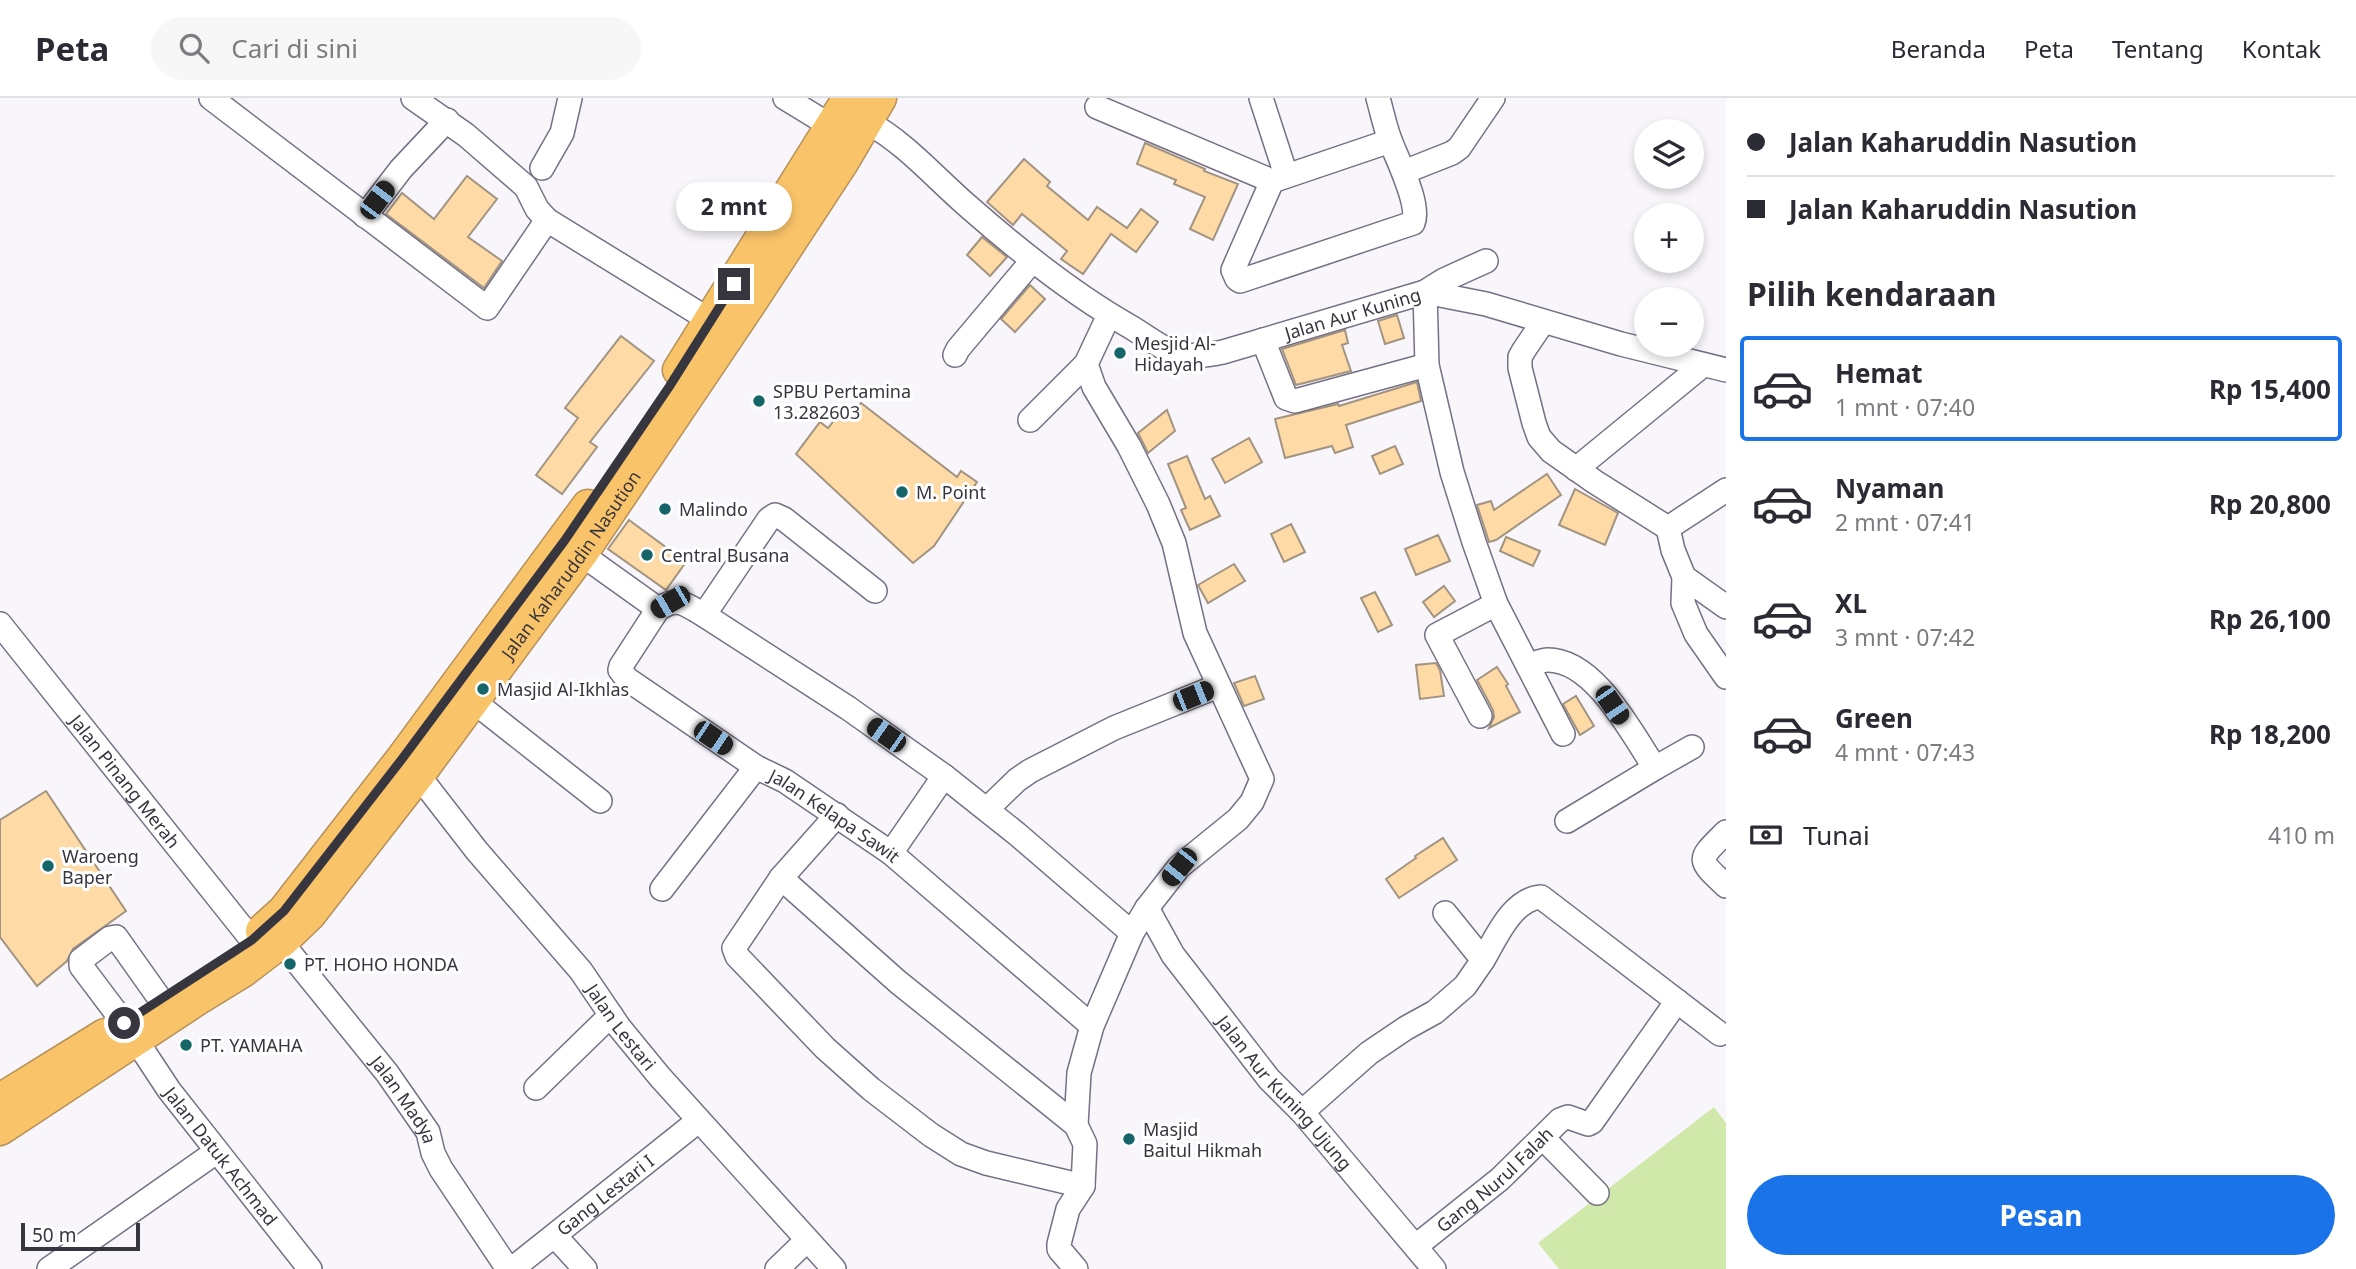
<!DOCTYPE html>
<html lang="id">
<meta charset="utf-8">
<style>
body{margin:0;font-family:"Noto Sans",sans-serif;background:#f7f7f7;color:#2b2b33;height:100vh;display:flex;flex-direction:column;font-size:26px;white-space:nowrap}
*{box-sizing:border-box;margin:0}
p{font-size:23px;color:#7c7c81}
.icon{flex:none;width:38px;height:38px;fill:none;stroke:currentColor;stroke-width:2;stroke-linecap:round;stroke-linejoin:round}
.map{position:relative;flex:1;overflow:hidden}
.drawer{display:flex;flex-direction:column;background:#fff;width:630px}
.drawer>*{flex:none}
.top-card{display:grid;align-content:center;height:154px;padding:0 21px;background:#fff}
.buttons{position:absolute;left:1634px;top:21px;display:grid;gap:14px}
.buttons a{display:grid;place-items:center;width:70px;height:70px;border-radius:50%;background:#fff;box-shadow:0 4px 10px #0003;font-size:35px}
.scale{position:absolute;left:21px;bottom:18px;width:119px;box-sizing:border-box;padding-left:7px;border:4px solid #37353e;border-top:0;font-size:19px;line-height:24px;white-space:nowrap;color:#37353e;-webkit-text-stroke:5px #fff;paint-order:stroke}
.end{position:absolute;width:32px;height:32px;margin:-16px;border:9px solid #37353e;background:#fff;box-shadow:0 0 0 4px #fff}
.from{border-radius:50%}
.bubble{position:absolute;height:49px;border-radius:24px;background:#fff;box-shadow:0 4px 10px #0003;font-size:23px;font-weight:700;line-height:49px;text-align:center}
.car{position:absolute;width:21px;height:42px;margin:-21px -10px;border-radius:9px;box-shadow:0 0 5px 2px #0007;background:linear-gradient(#222 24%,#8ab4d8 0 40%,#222 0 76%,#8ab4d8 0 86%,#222 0)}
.top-card b{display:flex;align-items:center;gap:24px;height:66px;font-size:26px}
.top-card b+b{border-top:2px solid #e1e1e2}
.top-card i{width:18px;height:18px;background:#2b2b33}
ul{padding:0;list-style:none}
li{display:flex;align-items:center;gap:21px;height:105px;margin:0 14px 10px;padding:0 7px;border:4px solid transparent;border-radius:7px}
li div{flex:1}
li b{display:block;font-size:26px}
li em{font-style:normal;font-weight:700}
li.current{border-color:#1a73e8}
li>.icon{width:63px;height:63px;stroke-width:1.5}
h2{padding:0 21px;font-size:32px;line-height:84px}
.pay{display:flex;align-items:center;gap:18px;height:77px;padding:0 21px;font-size:26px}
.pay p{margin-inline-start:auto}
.button{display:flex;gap:14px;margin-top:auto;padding:14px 21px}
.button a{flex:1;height:80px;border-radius:42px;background:#1a73e8;color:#fff;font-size:28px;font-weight:700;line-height:80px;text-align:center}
header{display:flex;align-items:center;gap:42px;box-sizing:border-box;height:98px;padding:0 35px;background:#fff;border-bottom:2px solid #e1e1e2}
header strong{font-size:33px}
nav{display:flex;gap:38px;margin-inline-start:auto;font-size:24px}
.search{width:490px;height:63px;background:#f7f7f7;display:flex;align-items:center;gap:18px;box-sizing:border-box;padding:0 24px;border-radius:38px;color:#7c7c81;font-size:26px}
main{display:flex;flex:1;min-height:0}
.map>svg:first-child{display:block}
.green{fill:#d0e8aa}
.building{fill:#fedaa6;stroke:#a29481;stroke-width:2}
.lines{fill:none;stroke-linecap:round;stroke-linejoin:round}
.minor-casing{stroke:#767085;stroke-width:26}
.highway-casing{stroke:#b5915a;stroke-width:35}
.minor{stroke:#fff;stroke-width:23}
.highway{stroke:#f9c369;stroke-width:32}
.route{stroke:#37353e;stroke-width:9}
.poi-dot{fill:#166569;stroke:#fff;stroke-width:2.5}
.labels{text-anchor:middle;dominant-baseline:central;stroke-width:6;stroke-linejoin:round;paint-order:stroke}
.street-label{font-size:18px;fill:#37353e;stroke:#fff}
.poi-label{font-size:18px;fill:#37353e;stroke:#fff;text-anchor:start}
</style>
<header>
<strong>Peta</strong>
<div class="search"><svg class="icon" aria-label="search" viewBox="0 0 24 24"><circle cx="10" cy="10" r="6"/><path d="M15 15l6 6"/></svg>Cari di sini</div>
<nav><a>Beranda</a><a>Peta</a><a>Tentang</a><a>Kontak</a></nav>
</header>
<main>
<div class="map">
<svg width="1726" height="1171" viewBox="0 0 1726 1171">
<rect width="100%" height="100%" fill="#f8f6fb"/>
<path class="green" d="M1714 1009 1726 1025V1171H1559L1538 1145Z"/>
<g class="building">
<path d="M1145 45 1205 71 1204 73 1238 86 1213 142 1190 131 1205 99 1174 86 1176 82 1137 66Z"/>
<path d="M1024 61 1050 84 1047 88 1088 122 1097 109 1127 130 1141 111 1158 124 1136 154 1111 136 1083 176 1061 161 1067 153 1022 116 1013 127 987 104Z"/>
<path d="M467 78 497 101 468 139 502 163 484 190 386 116 402 95 434 121Z"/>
<path d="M982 139 1007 159 990 178 967 157Z"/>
<path d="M1030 187 1045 201 1015 234 1001 221Z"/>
<path d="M1397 217 1404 240 1385 246 1378 223Z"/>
<path d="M1345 232 1348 245 1342 247 1351 273 1296 287 1282 251Z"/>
<path d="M621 238 654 263 590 344 597 349 562 396 536 377 578 320 565 310Z"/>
<path d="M1417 284 1421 303 1346 327 1353 349 1335 355 1332 348 1285 360 1275 321 1338 306 1339 308Z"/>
<path d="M861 305 957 379 961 373 977 384 934 448 913 465 796 356 820 324 828 330 836 320 843 316 849 317Z"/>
<path d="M1167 312 1175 333 1148 355 1138 335Z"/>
<path d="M1249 340 1262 364 1225 385 1212 361Z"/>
<path d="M1395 348 1403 366 1380 376 1372 358Z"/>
<path d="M1187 358 1205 401 1210 398 1220 418 1190 432 1181 412 1186 410 1168 366Z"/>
<path d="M1547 376 1561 397 1496 442 1489 444 1477 407 1491 403 1494 412Z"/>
<path d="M1575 391 1618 415 1605 447 1559 427Z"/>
<path d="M629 422 686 464 666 492 608 451Z"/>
<path d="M1291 426 1305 454 1284 464 1271 436Z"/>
<path d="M1438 437 1450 463 1416 477 1405 451Z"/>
<path d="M1506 439 1540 453 1533 468 1500 453Z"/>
<path d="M1234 466 1245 483 1208 505 1198 487Z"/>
<path d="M1444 488 1455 503 1434 519 1423 504Z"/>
<path d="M1375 494 1392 527 1378 534 1361 500Z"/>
<path d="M1436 565 1440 572 1444 598 1420 601 1416 567Z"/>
<path d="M1497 569 1508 586 1506 588 1520 614 1489 630 1494 619 1493 612 1477 582Z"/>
<path d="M1255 578 1264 601 1244 608 1234 585Z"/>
<path d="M1576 598 1594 628 1580 637 1563 606Z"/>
<path d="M46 693 126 813 73 851 67 863 37 888 0 839V722Z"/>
<path d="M1443 740 1457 762 1399 800 1386 781 1416 760 1415 758Z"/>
</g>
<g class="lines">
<defs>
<g id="minor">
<path d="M211 0 487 210 547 122"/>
<path d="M413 0 466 37 526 89 537 111 547 122 711 223"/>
<path d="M785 0 831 28"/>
<path d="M1261 0 1286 77"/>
<path d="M1097 9 1272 83 1390 43"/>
<path id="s1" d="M867 24C906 45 936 81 970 110 1019 153 1071 195 1129 228 1143 236 1159 249 1175 255 1190 260 1208 257 1223 254L1425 194 1486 206 1621 246 1726 272"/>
<path d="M542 70 562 35 570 0"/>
<path d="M1404 74 1452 55 1459 50 1493 0"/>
<path d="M1272 83 1233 172 1237 181 1240 183 1413 125C1421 107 1397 61 1390 42 1385 29 1382 14 1378 0"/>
<path d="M365 118 401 71 447 22"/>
<path d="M1486 163 1444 182 1425 194 1427 267 1452 374 1474 444 1496 506 1528 568C1534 566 1541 562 1548 562 1595 562 1632 636 1655 670L1692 649"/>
<path d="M1543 224 1524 252 1520 259V270L1534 325 1539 339 1551 353 1595 384 1668 430 1673 452 1684 479 1683 505 1696 536 1726 579"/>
<path d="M1263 242 1286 300 1295 303 1427 267"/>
<path d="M955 257 958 251 1032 163"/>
<path d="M1030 322 1086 266"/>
<path d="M1576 371 1703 267"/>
<path d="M1668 430 1726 392"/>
<path d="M581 456 658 511C679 498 684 506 704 517L848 610 944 678 1017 736 1132 835"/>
<path d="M1684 479 1726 509"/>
<path id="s2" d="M658 511 621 568 620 572 627 581 756 669 785 683 891 755 1092 928"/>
<path d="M704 517 769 421 775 417 784 421 875 493"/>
<path id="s3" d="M0 526 252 842"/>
<path d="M1528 568 1563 636"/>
<path d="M473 603 600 703"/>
<path d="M1480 618 1437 537 1496 506"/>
<path id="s4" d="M418 677 477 753 581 873 619 929 660 979 834 1171"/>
<path d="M987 711 1017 682 1030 673 1114 630 1218 588"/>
<path d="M837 717 781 780 734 850 737 858 825 950 871 991 931 1037 961 1056 986 1065 1083 1088"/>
<path d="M1567 723 1655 670"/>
<path d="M1726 734C1698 762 1696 760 1726 788"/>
<path d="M891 755 944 678"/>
<path d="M781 780 898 884 1076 1027"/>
<path d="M662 791 756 669"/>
<path id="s5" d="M1147 810 1173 857 1269 981 1302 1014 1434 1171"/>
<path id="s6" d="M283 842 289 854 387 975 428 1034 433 1055 441 1071 508 1171"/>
<path d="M1483 862C1496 840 1512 801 1541 799L1720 936"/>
<path d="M124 925 81 868V862L110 840 116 839 160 901"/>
<path id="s7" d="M136 942 169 992 310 1171"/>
<path d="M536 990 611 917"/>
<path d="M1302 1014 1369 955 1406 930 1435 914 1465 888 1483 862 1445 815"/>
<path d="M1543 1040 1597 1095"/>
<path d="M555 1138 585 1171"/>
<path id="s8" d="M1416 1148 1500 1081 1560 1022 1568 1019 1588 1026 1592 1024 1677 903"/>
<path d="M49 1171 216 1054"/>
<path id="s9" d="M512 1171 698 1023"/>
<path d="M777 1171 807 1142"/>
<path d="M1076 1171 1059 1151V1146L1068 1111 1083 1088 1085 1046 1076 1027 1079 975 1092 928 1132 835 1147 810 1179 769 1238 721 1252 704 1262 681 1195 535 1174 445 1158 406 1129 348 1094 289 1086 266 1109 217"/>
</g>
<g id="highway">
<path d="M679 272 849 0"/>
<path d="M262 833 284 813 402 661 588 408"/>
<path d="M0 1002 105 937"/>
<path id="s10" d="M0 1031 200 899 244 872 283 842 309 817 418 677 581 456 750 205 841 66 880 0"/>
</g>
</defs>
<use href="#minor" class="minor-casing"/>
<use href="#highway" class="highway-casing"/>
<use href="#minor" class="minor"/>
<use href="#highway" class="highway"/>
</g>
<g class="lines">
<path class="route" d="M124 925 252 842 284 813 402 661 565 442 669 289 734 186"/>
</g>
<g class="poi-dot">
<circle cx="1120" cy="255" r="7"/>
<circle cx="759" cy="303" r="7"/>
<circle cx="902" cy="394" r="7"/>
<circle cx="665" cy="411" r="7"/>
<circle cx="647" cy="457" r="7"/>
<circle cx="483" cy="591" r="7"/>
<circle cx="48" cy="768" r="7"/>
<circle cx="290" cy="866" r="7"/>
<circle cx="186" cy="947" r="7"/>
<circle cx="1129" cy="1041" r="7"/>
</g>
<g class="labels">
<g class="street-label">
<text stroke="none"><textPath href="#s1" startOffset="570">Jalan Aur Kuning</textPath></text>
<text stroke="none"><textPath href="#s10" startOffset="814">Jalan Kaharuddin Nasution</textPath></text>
<text stroke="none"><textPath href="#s3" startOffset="201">Jalan Pinang Merah</textPath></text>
<text stroke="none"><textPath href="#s2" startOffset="332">Jalan Kelapa Sawit</textPath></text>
<text stroke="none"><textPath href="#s4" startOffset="324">Jalan Lestari</textPath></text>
<text stroke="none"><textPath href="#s5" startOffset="231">Jalan Aur Kuning Ujung</textPath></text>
<text stroke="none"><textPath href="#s6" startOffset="201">Jalan Madya</textPath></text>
<text stroke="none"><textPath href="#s7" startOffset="144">Jalan Datuk Achmad</textPath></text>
<text stroke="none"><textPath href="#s8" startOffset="103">Gang Nurul Falah</textPath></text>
<text stroke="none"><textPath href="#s9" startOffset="119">Gang Lestari I</textPath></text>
</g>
<g class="poi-label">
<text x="1134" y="245">Mesjid Al-<tspan x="1134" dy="21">Hidayah</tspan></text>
<text x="773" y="293">SPBU Pertamina<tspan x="773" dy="21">13.282603</tspan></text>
<text x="916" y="394">M. Point</text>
<text x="679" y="411">Malindo</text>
<text x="661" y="457">Central Busana</text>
<text x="497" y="591">Masjid Al-Ikhlas</text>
<text x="62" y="758">Waroeng<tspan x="62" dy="21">Baper</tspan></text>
<text x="304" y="866">PT. HOHO HONDA</text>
<text x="200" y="947">PT. YAMAHA</text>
<text x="1143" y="1031">Masjid<tspan x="1143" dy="21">Baitul Hikmah</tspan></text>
</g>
</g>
</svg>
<div class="buttons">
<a><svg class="icon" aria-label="layers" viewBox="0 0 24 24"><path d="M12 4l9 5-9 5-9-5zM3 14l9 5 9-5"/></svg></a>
<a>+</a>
<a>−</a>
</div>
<div class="scale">50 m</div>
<i class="end from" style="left:124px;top:925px"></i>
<i class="end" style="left:734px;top:186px"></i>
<div class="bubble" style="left:676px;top:84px;width:116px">2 mnt</div>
<i class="car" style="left:377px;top:102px;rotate:37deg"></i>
<i class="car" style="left:670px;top:504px;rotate:240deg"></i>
<i class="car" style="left:1193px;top:598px;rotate:68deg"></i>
<i class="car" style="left:1612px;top:607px;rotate:146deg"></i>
<i class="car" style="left:886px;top:637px;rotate:305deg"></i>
<i class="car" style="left:713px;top:640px;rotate:124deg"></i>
<i class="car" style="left:1179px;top:769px;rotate:219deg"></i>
</div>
<section class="drawer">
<div class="top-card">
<b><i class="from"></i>Jalan Kaharuddin Nasution</b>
<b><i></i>Jalan Kaharuddin Nasution</b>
</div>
<h2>Pilih kendaraan</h2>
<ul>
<li class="current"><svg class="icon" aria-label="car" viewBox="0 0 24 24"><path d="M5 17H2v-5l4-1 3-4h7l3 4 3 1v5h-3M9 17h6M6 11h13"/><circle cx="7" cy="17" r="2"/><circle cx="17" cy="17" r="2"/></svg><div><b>Hemat</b><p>1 mnt · 07:40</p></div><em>Rp 15,400</em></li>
<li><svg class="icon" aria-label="car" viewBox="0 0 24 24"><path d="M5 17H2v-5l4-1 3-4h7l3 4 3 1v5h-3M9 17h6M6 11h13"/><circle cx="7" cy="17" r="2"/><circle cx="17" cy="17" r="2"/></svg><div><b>Nyaman</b><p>2 mnt · 07:41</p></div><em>Rp 20,800</em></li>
<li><svg class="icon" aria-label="car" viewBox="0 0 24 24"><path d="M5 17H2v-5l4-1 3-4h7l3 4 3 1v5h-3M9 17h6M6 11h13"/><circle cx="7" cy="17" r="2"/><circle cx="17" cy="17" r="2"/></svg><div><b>XL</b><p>3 mnt · 07:42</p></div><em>Rp 26,100</em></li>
<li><svg class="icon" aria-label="car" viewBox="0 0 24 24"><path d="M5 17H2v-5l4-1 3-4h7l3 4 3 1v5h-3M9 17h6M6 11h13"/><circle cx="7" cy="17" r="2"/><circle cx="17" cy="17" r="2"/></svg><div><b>Green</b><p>4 mnt · 07:43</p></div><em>Rp 18,200</em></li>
</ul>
<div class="pay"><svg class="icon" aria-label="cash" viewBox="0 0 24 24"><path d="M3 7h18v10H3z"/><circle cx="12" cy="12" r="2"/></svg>Tunai<p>410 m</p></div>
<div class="button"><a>Pesan</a></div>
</section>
</main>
